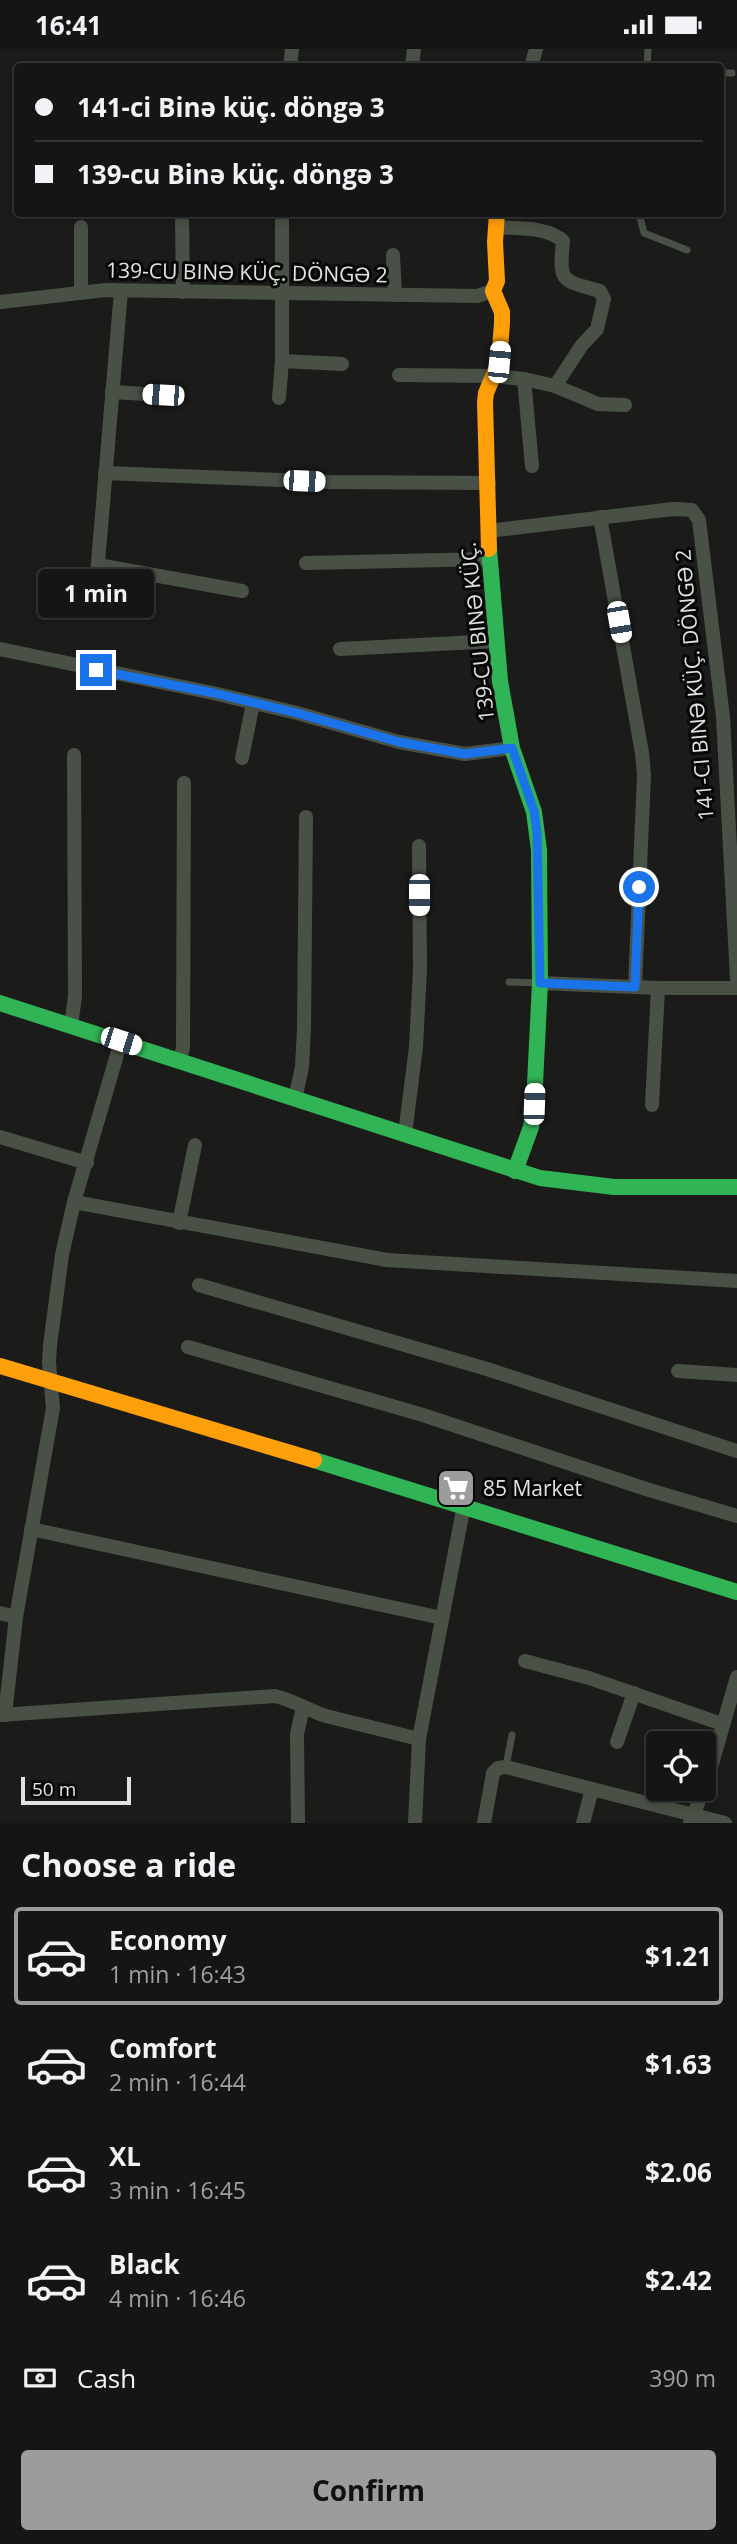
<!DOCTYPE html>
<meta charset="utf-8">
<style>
body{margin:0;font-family:"Open Sans",sans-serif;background:#1d1e1d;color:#f1f3f6;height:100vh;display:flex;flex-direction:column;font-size:26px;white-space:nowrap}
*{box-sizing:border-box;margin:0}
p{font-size:23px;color:#9d9fa0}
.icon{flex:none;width:38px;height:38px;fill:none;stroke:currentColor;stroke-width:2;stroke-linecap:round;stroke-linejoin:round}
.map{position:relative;height:1774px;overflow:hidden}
.sheet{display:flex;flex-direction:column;background:#141514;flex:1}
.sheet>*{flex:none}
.banner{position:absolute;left:14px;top:14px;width:710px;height:154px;border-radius:7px;box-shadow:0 4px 10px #0003,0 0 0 2px #333434;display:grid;align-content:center;height:154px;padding:0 21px;background:#141514}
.controls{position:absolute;left:646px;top:1682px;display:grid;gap:14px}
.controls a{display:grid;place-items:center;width:70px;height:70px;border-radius:7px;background:#141514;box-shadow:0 4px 10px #0003,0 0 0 2px #333434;font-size:35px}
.scale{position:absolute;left:21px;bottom:18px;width:110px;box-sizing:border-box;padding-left:7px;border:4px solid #e1e3e1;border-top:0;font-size:19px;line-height:24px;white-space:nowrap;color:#e1e3e1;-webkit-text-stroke:5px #060706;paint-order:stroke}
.end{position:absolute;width:32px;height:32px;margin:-16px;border:9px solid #1a73e8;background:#fff;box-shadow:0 0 0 4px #fff}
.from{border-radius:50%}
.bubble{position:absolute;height:49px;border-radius:7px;background:#141514;box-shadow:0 4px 10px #0003,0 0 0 2px #333434;font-size:23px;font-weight:700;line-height:49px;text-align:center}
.car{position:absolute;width:21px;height:42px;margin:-21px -10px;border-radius:9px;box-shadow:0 0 5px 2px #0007;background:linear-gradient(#fff 24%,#345 0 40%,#fff 0 76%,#345 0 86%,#fff 0)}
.banner b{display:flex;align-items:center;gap:24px;height:66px;font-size:26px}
.banner b+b{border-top:2px solid #333434}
.banner i{width:18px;height:18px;background:#f1f3f6}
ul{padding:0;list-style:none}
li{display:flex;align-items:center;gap:21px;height:98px;margin:0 14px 10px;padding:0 7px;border:4px solid transparent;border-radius:7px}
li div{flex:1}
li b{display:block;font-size:26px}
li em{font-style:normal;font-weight:700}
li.on{border-color:#9c9d9b}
li>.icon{width:63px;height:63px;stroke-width:1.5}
h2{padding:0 21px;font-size:32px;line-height:84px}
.pay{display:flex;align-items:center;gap:18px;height:77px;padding:0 21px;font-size:26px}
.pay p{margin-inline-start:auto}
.action{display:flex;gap:14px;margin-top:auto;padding:14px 21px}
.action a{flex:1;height:80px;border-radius:7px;background:#9c9d9b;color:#111;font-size:28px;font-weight:700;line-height:80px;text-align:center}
.status{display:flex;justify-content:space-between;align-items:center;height:49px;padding:0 35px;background:#141514;direction:ltr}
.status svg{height:19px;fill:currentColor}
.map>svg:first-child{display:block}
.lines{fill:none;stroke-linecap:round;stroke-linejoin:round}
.lane{stroke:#495146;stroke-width:7}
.street{stroke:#495146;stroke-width:14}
.fast{stroke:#30b455;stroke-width:16}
.slow{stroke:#ff9f0a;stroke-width:16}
.route{stroke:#1a73e8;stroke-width:9}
.labels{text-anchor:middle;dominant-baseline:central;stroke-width:6;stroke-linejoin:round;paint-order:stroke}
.street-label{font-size:21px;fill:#e1e3e1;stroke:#060706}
.poi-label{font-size:21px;fill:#e1e3e1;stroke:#060706;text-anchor:start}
</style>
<div class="status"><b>16:41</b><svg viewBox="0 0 49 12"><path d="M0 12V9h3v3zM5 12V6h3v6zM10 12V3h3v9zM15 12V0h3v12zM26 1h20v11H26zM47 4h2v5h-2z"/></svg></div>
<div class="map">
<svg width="737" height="1774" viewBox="0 0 737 1774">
<rect width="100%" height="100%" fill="#1b1c1a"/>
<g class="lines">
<g class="lane">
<path d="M647 18 648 0"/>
<path d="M721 24H732"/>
<path d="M639 164 644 184 687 201"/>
<path d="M509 933 540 934"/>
<path d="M506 1717 512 1686"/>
</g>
<g class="street">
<path d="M290 18 292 0"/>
<path d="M412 18 414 0"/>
<path d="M531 18 536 0"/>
<path d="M182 167 183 243"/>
<path d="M81 178V243"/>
<path d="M496 178C518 180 546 177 563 192 559 234 561 231 600 242L604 250 597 280 582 296 555 337"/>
<path d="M393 206 395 246"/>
<path d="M0 253 106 241 477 247 493 242"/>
<path d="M282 312 342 315"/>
<path d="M399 326 494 327 524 330 555 337 598 355 625 356"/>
<path d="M524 330 532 417"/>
<path d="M112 343 163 346"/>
<path d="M279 349 282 312V164"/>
<path d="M105 424 331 433 489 434"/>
<path d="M600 468 642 704 644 726 635 938"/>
<path d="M488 482 673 460 692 461 699 471 723 668 737 930"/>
<path d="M306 514 490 510"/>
<path d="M98 516 242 542"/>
<path d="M95 549 121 242"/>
<path d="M0 600 213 644 297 664 399 693 465 705 512 699"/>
<path d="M340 600 496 592"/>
<path d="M242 709 253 654"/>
<path d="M540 934 658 939H737"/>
<path d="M71 977 75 947 74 706"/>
<path d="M180 1011 183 999 184 734"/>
<path d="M295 1050 302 1018 304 980 306 768"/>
<path d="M652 1056 658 939"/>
<path d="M405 1085 416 998 420 920 419 797"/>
<path d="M0 1088 87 1114"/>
<path d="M74 1153 387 1211 737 1232"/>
<path d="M179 1174 195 1096"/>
<path d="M199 1236 487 1320 737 1402"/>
<path d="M188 1298 423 1366 646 1440 737 1467"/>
<path d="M678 1322 737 1326"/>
<path d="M31 1480 442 1569"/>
<path d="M0 1564 16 1568"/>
<path d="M525 1612 589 1629 722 1675"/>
<path d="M0 1666 275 1647C293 1651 308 1661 326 1667L419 1690"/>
<path d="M5 1666 16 1568 53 1359 49 1313 50 1296 62 1206 74 1153 121 992"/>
<path d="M617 1693 634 1644"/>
<path d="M298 1774 297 1685 303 1658"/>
<path d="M415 1774 419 1690 464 1456"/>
<path d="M484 1774 493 1724 498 1719 506 1718 725 1774"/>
<path d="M583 1774 592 1740"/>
<path d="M690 1774 707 1732 737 1628"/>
</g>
<g class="fast">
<path d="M489 500 500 632 512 699 534 763 539 801 540 934 534 1055 531 1078 515 1122"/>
<path d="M0 954 540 1129 614 1138H737"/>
<path d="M314 1411 737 1543"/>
</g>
<g class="slow">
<path d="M489 500 485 353 486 344 499 313 502 274V263L493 242 497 232 495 193 497 164"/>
<path d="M0 1317 314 1411"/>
</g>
</g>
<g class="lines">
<path class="route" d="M96 621 214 644 297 664 399 693 465 705 512 699 534 762 537 783 540 934 635 938 639 838"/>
</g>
<defs>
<symbol id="supermarket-square" viewBox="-11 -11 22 22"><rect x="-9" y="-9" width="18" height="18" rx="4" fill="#9c9d9b" stroke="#060706"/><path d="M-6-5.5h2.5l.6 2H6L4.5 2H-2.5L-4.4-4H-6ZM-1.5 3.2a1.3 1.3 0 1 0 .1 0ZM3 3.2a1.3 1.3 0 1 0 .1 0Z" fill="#fff"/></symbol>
</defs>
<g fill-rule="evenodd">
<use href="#supermarket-square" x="434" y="1417" width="44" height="44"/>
</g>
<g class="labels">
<g class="street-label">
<text transform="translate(247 223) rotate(1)">139-CU BINƏ KÜÇ. DÖNGƏ 2</text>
<text transform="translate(477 583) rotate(-96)">139-CU BINƏ KÜÇ.</text>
<text transform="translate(694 636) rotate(-95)">141-CI BINƏ KÜÇ. DÖNGƏ 2</text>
</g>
<g class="poi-label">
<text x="483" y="1439">85 Market</text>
</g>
</g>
</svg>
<div class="controls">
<a><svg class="icon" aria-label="locate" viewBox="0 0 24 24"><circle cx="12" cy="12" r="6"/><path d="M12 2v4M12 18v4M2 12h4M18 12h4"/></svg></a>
</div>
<div class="scale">50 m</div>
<i class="end from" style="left:639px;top:838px"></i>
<i class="end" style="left:96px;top:621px"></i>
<div class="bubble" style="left:38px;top:520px;width:116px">1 min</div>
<i class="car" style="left:499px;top:313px;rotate:5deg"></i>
<i class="car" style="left:163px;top:346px;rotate:273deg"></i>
<i class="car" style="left:304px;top:432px;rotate:92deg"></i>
<i class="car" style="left:619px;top:573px;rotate:170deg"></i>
<i class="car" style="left:419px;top:846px;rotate:180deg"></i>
<i class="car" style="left:121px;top:992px;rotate:108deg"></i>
<i class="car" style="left:534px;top:1055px;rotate:2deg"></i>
<div class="banner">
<b><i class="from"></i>141-ci Binə küç. döngə 3</b>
<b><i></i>139-cu Binə küç. döngə 3</b>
</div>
</div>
<section class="sheet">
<h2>Choose a ride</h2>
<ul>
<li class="on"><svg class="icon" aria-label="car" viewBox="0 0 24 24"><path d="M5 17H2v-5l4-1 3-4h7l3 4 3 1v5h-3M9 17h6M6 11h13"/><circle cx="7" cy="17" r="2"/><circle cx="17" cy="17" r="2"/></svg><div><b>Economy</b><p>1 min · 16:43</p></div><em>$1.21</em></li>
<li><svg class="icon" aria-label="car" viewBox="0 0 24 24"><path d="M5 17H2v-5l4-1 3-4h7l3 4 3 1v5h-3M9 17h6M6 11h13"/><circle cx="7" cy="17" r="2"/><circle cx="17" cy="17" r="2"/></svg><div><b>Comfort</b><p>2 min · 16:44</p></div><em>$1.63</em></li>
<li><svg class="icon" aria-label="car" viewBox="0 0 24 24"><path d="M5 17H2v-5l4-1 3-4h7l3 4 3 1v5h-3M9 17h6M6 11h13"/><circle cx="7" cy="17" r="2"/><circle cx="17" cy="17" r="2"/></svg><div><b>XL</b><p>3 min · 16:45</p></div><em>$2.06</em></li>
<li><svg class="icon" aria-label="car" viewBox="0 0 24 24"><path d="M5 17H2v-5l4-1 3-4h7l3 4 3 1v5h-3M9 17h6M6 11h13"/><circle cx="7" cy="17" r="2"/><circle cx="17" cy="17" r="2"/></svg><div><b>Black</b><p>4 min · 16:46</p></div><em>$2.42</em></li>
</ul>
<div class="pay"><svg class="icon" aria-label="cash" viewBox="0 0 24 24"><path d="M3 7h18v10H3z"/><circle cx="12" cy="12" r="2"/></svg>Cash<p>390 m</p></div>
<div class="action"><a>Confirm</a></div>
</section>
